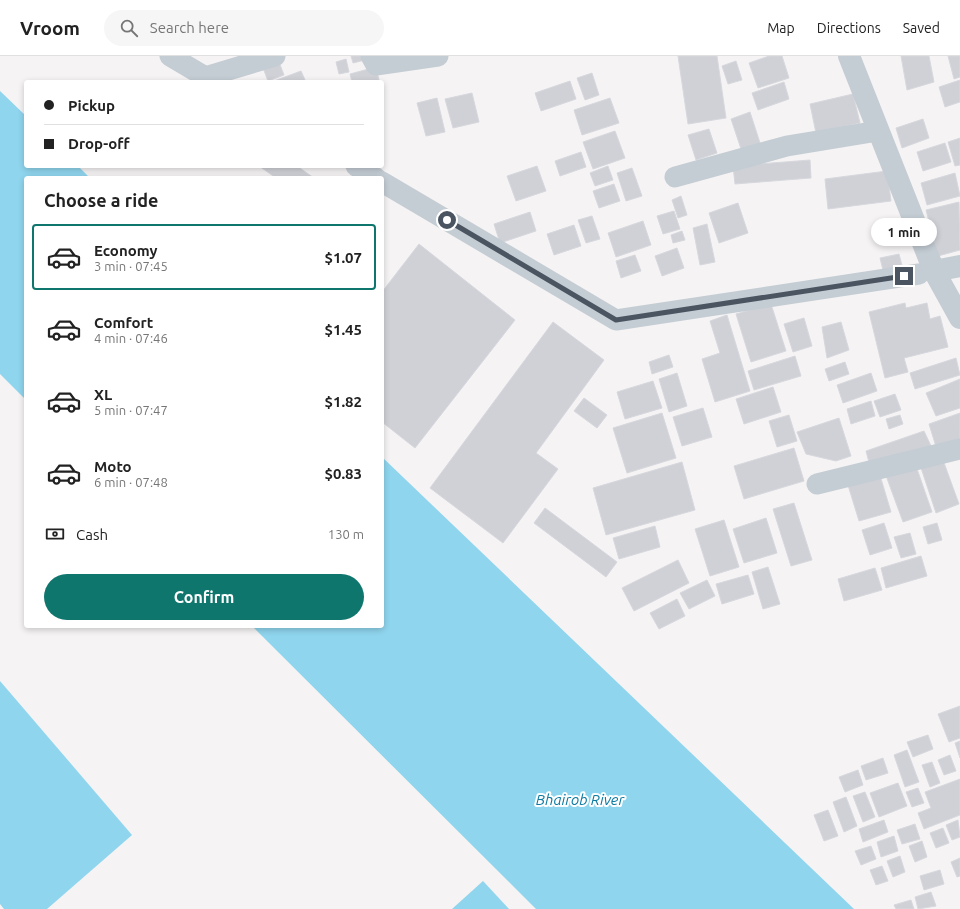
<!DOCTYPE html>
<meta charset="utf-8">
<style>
body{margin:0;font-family:Ubuntu,sans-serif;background:#f6f6f6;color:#222;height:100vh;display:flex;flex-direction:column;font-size:15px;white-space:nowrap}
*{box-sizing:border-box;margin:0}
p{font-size:13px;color:#767676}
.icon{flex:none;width:22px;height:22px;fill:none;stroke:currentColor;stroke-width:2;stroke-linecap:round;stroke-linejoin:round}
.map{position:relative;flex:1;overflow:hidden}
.side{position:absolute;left:24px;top:120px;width:360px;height:452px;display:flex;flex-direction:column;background:#fff;border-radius:4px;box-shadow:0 2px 6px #0003}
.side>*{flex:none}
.top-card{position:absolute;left:24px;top:24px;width:360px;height:88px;border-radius:4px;box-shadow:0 2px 6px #0003;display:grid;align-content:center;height:88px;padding:0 20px;background:#fff}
.end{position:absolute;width:18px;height:18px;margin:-9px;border:5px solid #4a5561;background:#fff;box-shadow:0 0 0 2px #fff}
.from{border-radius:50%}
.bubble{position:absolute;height:28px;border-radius:14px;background:#fff;box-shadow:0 2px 6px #0003;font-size:13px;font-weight:600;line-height:28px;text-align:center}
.top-card b{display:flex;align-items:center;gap:14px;height:38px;font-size:15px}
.top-card b+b{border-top:1px solid #e0e0e0}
.top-card i{width:10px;height:10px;background:#222}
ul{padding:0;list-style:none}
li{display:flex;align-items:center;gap:12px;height:66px;margin:0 8px 6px;padding:0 12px;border:2px solid transparent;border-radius:4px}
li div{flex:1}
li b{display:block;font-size:15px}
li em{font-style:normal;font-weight:600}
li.on{border-color:#0f766e}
li>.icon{width:36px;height:36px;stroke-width:1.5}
h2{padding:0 20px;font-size:18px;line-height:48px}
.pay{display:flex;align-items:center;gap:10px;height:44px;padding:0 20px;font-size:15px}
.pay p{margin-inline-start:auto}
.button{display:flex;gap:8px;margin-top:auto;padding:8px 20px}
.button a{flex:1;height:46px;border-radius:24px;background:#0f766e;color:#fff;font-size:16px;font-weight:600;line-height:46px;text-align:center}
header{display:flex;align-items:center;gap:24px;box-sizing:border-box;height:56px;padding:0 20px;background:#fff;border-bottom:1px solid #e0e0e0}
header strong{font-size:19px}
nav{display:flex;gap:22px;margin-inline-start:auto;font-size:14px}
.search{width:280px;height:36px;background:#f6f6f6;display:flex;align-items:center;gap:10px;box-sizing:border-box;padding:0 14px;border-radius:22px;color:#767676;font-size:15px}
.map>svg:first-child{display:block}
.water{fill:#8fd5ee}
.building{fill:#cfd1d7;stroke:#d7d8de}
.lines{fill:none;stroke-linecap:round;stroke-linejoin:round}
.minor{stroke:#c4ccd4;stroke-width:21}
.tertiary{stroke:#c4ccd4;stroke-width:22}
.route{stroke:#4a5561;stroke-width:5}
.labels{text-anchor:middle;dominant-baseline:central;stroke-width:4;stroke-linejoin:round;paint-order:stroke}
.water-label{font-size:15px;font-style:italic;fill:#0c7aa3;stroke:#fff}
</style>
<header>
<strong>Vroom</strong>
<div class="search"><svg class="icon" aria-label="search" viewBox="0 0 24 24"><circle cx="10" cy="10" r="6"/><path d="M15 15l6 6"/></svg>Search here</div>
<nav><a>Map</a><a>Directions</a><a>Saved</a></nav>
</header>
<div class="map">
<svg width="960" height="853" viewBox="0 0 960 853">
<rect width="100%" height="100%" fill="#f5f3f3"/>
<g class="water">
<path d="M0 35 26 60V110H78L90 122H26V344L0 318Z"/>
<path d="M382 401 854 853H536L252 570H382Z"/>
<path d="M0 625 132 779 47 853H4L0 848Z"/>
<path d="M483 825 509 853H452Z"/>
</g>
<g class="building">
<path d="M351 0H364L365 4 353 7Z"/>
<path d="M678 0H717L726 62 688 68Z"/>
<path d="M769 0H782L789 22 758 32 749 7Z"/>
<path d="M901 0H929L934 26 907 34Z"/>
<path d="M948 0H960V21L954 23Z"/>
<path d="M346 3 349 16 339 18 336 6Z"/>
<path d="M736 5 742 24 728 28 722 10Z"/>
<path d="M279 6 284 19 268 25 263 12Z"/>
<path d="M376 11 379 24 370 26H352L350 18Z"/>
<path d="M301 15 306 26H274V25Z"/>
<path d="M592 17 599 39 585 44 577 22Z"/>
<path d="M960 24V46L945 51 939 31Z"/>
<path d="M570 25 576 43 541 55 535 37Z"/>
<path d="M784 26 789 43 758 54 752 37Z"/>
<path d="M472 37 479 66 453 72 445 43Z"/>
<path d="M853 38 860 67 816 77 810 48Z"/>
<path d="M437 42 445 76 426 80 417 47Z"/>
<path d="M610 42 619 67 582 79 574 54Z"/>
<path d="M750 56 762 93 743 99 731 63Z"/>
<path d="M923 63 929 82 902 92 896 72Z"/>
<path d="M709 73 717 97 696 104 688 79Z"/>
<path d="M615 75 625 102 593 113 583 86Z"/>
<path d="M960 82V109L955 110 948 86Z"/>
<path d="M945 87 951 106 923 115 917 96Z"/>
<path d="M581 96 586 111 560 120 555 105Z"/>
<path d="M810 104 811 122 735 128 733 110Z"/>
<path d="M259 110H297L314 122H276Z"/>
<path d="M537 110 546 135 516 145 507 120Z"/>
<path d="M608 110 613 124 595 130 590 117Z"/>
<path d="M632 112 642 140 626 145 617 117Z"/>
<path d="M887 115 891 145 828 153 825 123Z"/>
<path d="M955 117 960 140 927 149 921 127Z"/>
<path d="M614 128 620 145 599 152 593 135Z"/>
<path d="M681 140 687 159 678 162 672 144Z"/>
<path d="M959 146 960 194 938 200 926 154Z"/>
<path d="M738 147 748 177 719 187 709 157Z"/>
<path d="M674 155 680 173 663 178 657 160Z"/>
<path d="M530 156 536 175 500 187 494 168Z"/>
<path d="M592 160 600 183 586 187 578 164Z"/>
<path d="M643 165 651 189 616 201 608 177Z"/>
<path d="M707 168 715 206 700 209 693 172Z"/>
<path d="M574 169 581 190 554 199 547 178Z"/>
<path d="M682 175 685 184 673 187 671 179Z"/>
<path d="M419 188 515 264 415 392 382 366V236Z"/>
<path d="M677 192 684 212 662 220 655 200Z"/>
<path d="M899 198 903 213 884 218 880 202Z"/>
<path d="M635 199 641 215 621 222 616 205Z"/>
<path d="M905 247 906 252 927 247 930 263 940 260 948 291 904 302 908 316 885 322 869 256Z"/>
<path d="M771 248 786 295 751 306 736 258Z"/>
<path d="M727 259 750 335 715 346 702 303 720 297 710 265Z"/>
<path d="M804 262 812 290 793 296 784 268Z"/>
<path d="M553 266 604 304 536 397 558 413 503 487 430 432Z"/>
<path d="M841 266 849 294 827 302 822 271Z"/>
<path d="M669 299 673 311 652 318 649 306Z"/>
<path d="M795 300 801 320 754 334 748 315Z"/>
<path d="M956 302 960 319 915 333 910 317Z"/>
<path d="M845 306 849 318 829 325 825 313Z"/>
<path d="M677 317 687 350 669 356 659 323Z"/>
<path d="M871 317 877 335 843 347 837 329Z"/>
<path d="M960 323V352L936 360 926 337Z"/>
<path d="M653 325 662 352 625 363 617 336Z"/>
<path d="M773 331 781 356 744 368 736 343Z"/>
<path d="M895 338 901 354 880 361 874 345Z"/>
<path d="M584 342 607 359 597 372 574 355Z"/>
<path d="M871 345 875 360 851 368 847 353Z"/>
<path d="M703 352 712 381 682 390 673 361Z"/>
<path d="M662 357 676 402 627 417 613 372Z"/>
<path d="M960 357V386L937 394 929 368Z"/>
<path d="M789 359 797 385 777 391 769 365Z"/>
<path d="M900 359 903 368 889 373 886 363Z"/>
<path d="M839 362 851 400 836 405 806 398 797 376Z"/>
<path d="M924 375 932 392 871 414 866 395Z"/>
<path d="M794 392 804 425 744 443 734 410Z"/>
<path d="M943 404 959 448 936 457 921 412Z"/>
<path d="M682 406 695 454 606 479 593 432Z"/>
<path d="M915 407 932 456 903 466 885 417Z"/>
<path d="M879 416 891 456 859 465 847 426Z"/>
<path d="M794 447 812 504 791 510 773 453Z"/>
<path d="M545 452 617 506 606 521 534 467Z"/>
<path d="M766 462 777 497 744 507 733 473Z"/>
<path d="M724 464 739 511 710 520 695 473Z"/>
<path d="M884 467 892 492 870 499 862 474Z"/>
<path d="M937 467 942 484 928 488 923 471Z"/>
<path d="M655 470 660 491 619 503 613 482Z"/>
<path d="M910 477 916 498 901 502 894 481Z"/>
<path d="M921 500 927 520 886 532 881 512Z"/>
<path d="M678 504 689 527 634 555 622 532Z"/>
<path d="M768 511 780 548 763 553 752 516Z"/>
<path d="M875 512 882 534 844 545 838 523Z"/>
<path d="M748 519 754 538 722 548 716 528Z"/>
<path d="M707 524 715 540 689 553 680 537Z"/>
<path d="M677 543 685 560 659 573 650 557Z"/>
<path d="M960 650V682L949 686 938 658Z"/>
<path d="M928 679 933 693 913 701 907 686Z"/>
<path d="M960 685V702L955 687Z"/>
<path d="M907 694 919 726 905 731 894 699Z"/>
<path d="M950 699 956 715 944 719 938 704Z"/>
<path d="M883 702 888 717 866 724 861 710Z"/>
<path d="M932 706 940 727 930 731 922 709Z"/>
<path d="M858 714 863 729 845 736 839 721Z"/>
<path d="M960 723V759L924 773 918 757 931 752 925 736Z"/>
<path d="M898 727 907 750 879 761 870 737Z"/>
<path d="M918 732 924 747 912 751 906 736Z"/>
<path d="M865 736 875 761 863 766 853 740Z"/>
<path d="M846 741 857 770 844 776 833 746Z"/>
<path d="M828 754 838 780 824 785 814 759Z"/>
<path d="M884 764 888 776 863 786 859 773Z"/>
<path d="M958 764 960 781 952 784 946 769Z"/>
<path d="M915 768 920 783 902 788 897 774Z"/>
<path d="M943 772 949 787 936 792 930 777Z"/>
<path d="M894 780 898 795 881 801 877 786Z"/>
<path d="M922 785 927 801 915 806 909 790Z"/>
<path d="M871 790 876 803 861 809 855 795Z"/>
<path d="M900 800 905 816 893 821 887 805Z"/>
<path d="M960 802V820L957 821 951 806Z"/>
<path d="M882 810 888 825 876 829 870 814Z"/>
<path d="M940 814 944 828 924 834 920 820Z"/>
<path d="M931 836 936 850 918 853 915 841Z"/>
<path d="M911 844 914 853H896L894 849Z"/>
</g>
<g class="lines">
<g class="minor">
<path d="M170 0 214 26"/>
<path d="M371 0 376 9 438 0"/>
<path d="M205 21 275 0"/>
<path d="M356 110 376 122"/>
<path d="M675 121 787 90 878 75"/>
<path d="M382 126 616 264 919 218"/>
<path d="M817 428 960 393"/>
</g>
<g class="tertiary">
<path d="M849 0 934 215 960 262"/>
<path d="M934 215 960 210"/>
</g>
</g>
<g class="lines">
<path class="route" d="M447 164 616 264 904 220"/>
</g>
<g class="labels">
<g class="water-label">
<text x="580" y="743">Bhairob River</text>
</g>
</g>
</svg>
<i class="end from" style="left:447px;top:164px"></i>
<i class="end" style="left:904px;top:220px"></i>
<div class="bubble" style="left:871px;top:162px;width:66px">1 min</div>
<div class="top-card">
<b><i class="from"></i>Pickup</b>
<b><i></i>Drop-off</b>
</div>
<section class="side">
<h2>Choose a ride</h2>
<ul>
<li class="on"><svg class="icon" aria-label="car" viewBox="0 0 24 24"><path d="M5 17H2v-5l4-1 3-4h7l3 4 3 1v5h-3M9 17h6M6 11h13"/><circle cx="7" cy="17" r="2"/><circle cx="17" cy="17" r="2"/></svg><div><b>Economy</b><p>3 min · 07:45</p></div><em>$1.07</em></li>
<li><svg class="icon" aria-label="car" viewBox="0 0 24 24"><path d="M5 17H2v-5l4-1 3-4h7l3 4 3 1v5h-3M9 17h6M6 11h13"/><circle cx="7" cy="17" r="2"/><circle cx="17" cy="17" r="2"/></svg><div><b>Comfort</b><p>4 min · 07:46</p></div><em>$1.45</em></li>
<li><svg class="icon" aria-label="car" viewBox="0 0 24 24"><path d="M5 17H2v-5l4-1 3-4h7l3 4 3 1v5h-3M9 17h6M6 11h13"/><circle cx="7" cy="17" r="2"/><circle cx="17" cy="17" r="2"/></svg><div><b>XL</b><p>5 min · 07:47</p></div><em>$1.82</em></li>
<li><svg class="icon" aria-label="car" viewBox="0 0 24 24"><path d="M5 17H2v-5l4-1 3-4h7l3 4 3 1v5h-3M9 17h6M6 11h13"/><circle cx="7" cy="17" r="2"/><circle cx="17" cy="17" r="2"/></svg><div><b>Moto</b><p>6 min · 07:48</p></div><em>$0.83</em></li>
</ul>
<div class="pay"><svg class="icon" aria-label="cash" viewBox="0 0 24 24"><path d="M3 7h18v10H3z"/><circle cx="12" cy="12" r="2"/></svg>Cash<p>130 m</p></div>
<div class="button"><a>Confirm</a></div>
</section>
</div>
